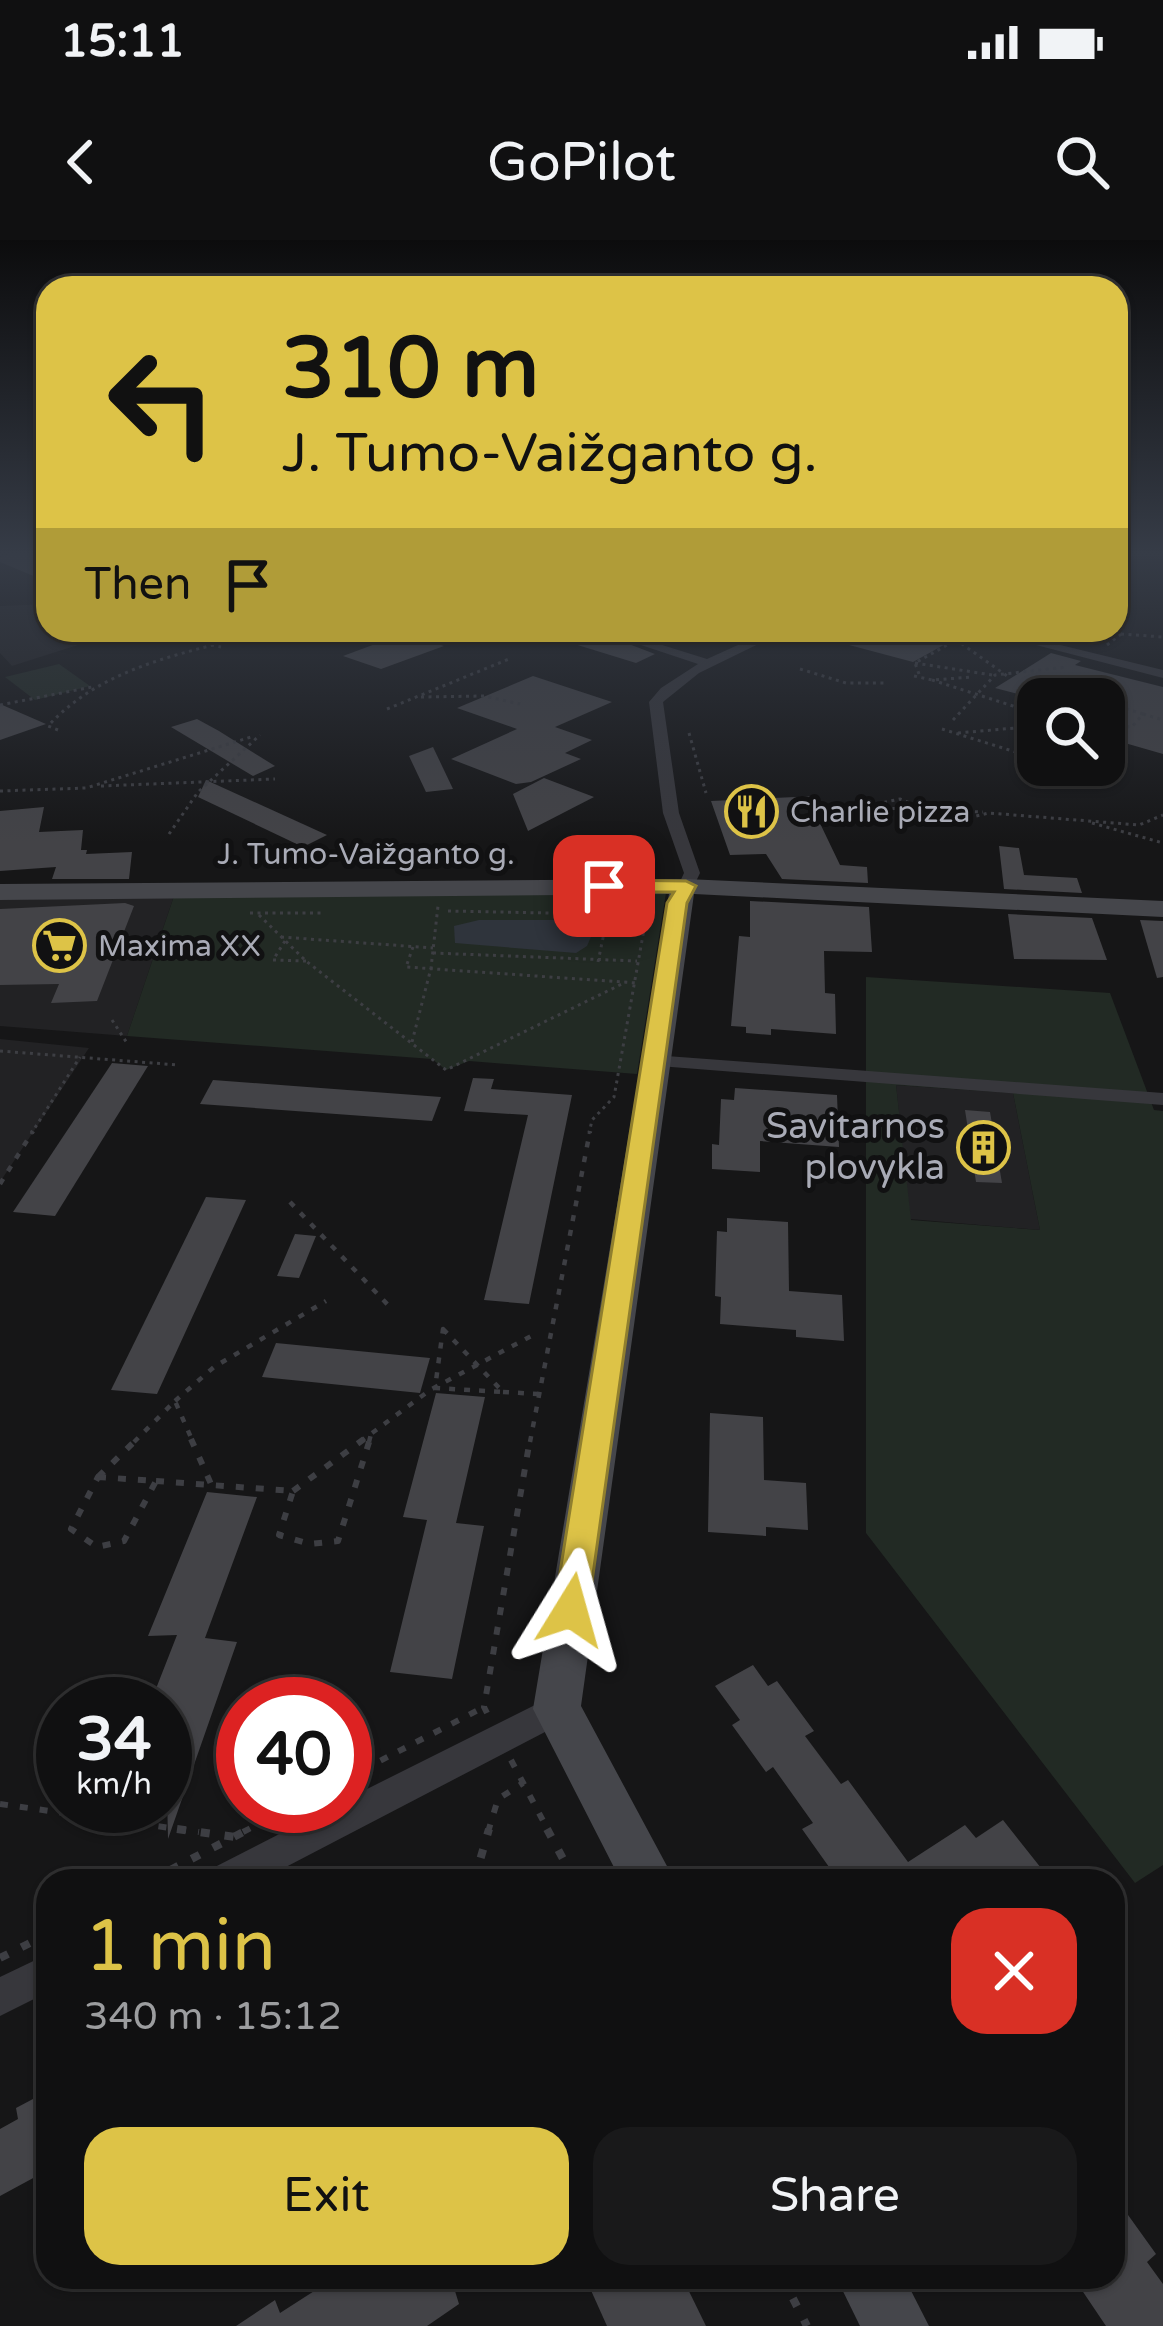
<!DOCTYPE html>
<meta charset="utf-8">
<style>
body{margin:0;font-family:"Varela Round",sans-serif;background:#19191a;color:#f1f3f6;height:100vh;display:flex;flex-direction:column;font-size:45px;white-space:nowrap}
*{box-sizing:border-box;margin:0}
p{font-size:39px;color:#9c9d9f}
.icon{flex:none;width:66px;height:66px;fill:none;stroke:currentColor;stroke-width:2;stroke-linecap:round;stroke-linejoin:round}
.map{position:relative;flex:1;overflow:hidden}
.panel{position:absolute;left:36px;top:1629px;width:1089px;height:420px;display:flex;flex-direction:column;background:#101011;border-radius:36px;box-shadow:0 3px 9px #0004,0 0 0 3px #303031}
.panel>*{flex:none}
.banner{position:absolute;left:36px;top:36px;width:1092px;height:366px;border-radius:36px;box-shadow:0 3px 9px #0004,0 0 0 3px #303031;background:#ddc347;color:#111;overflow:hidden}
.buttons{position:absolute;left:1017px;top:438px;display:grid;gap:24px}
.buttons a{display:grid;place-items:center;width:108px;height:108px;border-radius:24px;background:#101011;box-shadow:0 3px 9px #0004,0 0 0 3px #303031;font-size:60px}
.speed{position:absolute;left:36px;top:1437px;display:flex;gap:24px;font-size:60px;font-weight:700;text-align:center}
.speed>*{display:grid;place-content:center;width:156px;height:156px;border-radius:50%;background:#101011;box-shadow:0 3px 9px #0004,0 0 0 3px #303031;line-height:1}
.speed small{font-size:30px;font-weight:400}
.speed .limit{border:18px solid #d22;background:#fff;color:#111}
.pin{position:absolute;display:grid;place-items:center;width:102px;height:102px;color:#fff;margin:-51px;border-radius:24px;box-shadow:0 6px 18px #0006}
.me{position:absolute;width:132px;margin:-66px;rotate:8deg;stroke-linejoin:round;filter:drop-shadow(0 0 9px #0008)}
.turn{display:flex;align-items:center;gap:42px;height:252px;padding:0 48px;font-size:54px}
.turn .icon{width:156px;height:156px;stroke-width:2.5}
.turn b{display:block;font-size:84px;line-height:102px}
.then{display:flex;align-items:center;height:114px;padding:0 48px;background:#0003;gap:24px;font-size:45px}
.round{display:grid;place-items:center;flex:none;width:126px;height:126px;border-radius:36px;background:#19191a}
.headline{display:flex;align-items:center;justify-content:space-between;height:204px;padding:0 48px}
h1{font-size:72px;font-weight:600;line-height:90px;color:#ddc347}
.action{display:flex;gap:24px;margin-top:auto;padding:24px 48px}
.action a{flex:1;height:138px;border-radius:36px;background:#ddc347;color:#111;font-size:48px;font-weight:600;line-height:138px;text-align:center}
.action a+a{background:#19191a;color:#f1f3f6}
.status{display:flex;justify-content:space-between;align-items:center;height:84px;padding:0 60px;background:#101011;direction:ltr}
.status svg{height:33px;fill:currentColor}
header{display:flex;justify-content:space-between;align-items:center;height:156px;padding:0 48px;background:#101011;font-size:54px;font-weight:600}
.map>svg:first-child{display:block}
.built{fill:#222224}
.green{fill:#222a24;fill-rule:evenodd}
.water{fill:#2f343c}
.building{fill:#434347}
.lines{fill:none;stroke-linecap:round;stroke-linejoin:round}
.path-far3{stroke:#3d3e43;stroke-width:3;stroke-dasharray:3 4.5;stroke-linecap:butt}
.path-far2{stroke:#3d3e43;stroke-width:4.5;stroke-dasharray:6 9;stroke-linecap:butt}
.path-far1{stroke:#3d3e43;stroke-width:6;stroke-dasharray:8 12;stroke-linecap:butt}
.path{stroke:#3d3e43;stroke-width:8;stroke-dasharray:9 15;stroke-linecap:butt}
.street{fill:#37373c;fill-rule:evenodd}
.secondary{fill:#45464b;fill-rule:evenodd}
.route{fill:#ddc347;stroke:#907f2e;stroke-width:3}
.labels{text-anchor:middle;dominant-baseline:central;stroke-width:10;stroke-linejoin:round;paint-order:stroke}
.far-poi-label{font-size:30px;fill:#a9abb6;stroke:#111112;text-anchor:start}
.far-street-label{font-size:30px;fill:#a9abb6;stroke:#111112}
.poi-label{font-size:36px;fill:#a9abb6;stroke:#111112;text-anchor:end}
</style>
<div class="status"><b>15:11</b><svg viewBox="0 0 49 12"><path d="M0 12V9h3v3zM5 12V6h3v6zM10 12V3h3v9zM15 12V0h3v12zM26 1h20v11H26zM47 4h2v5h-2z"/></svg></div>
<header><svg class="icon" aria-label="back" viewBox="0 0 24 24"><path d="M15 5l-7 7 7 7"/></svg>GoPilot<svg class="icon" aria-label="search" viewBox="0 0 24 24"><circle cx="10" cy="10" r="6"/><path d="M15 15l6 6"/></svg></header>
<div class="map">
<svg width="1163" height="2086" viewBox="0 0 1163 2086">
<rect width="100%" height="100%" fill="#161617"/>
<g class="built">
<polygon points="48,364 48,390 261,390 234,399 125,390 12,426 0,413 0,366"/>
<polygon points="174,656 127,796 0,786 0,660"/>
<polygon points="0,799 89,808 0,942"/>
<polygon points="896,845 1013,853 1040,990 910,979"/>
</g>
<g class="green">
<polygon points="59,424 90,446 35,460 5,437"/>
<polygon points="666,653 637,834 469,821 446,830 432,819 127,796 174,656"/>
<path d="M866 737 1110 753 1154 870 1163 871V1625L1135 1643 866 1293ZM896 845 1013 853 1040 990 911 980Z"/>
</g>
<polygon class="water" points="479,680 579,680 593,692 587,706 576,713 455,703 454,686"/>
<g class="building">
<polygon points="25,311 48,311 48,342 0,322 0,317"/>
<polygon points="546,390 592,390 655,414 636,423 545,395"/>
<polygon points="820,390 907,390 951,401 913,422 819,397"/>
<polygon points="405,393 444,406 381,429 343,416"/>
<polygon points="1051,413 1081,421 1075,425 1163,447 1163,514 1104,497 1104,459 1038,459 995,448"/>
<polygon points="533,436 612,462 555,487 592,500 565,513 581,519 531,542 516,544 451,519 517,489 457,468"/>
<polygon points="0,464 46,484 0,500"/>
<polygon points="197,479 219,491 275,526 253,536 171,487"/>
<polygon points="433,507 453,549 426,552 409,516"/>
<polygon points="544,538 594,557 528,591 513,554"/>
<polygon points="206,540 327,595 303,607 198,557"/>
<polygon points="818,556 788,575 816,575 840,625 867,627 868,643 782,639 766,614 730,615 711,561"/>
<polygon points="44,567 39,592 83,590 81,610 87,610 86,614 132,612 129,639 52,639 56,627 0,631 0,571"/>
<polygon points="999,606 1019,608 1024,635 1077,638 1082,653 1004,649"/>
<polygon points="750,661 869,667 872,712 824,711 825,753 835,754 836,794 771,789 771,795 746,793 746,787 731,786 739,696 750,697"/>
<polygon points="125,663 134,666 97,761 51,763 59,744 0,745 0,669"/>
<polygon points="1008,674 1092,678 1107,720 1014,719"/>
<polygon points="1140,680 1163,681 1163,737 1157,738"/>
<polygon points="112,823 148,826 55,976 13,972"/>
<polygon points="473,838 494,839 491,849 572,855 529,1064 484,1060 528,875 464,871"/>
<polygon points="213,840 441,857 432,881 200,864"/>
<polygon points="735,848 837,855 839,907 760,901 760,932 712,929 712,904 719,905 721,859 734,860"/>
<polygon points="965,870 990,872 1002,943 976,942"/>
<polygon points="206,957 246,960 157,1154 111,1150"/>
<polygon points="727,978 788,982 789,1051 842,1055 844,1101 796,1097 796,1090 720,1084 721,1057 715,1056 717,991 727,992"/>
<polygon points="295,994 316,996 299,1038 277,1036"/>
<polygon points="276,1103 430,1118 420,1153 262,1137"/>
<polygon points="436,1153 485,1157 456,1283 484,1286 452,1439 390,1432 427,1280 403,1277"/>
<polygon points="710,1173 763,1177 764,1240 806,1243 808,1290 766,1287 766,1296 708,1292"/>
<polygon points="207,1252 257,1257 205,1398 237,1402 168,1599 165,1464 150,1464 177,1395 148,1396"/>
<polygon points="753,1425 768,1446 777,1441 814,1491 805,1496 841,1544 848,1540 908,1622 965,1585 976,1598 1003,1580 1041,1628 1022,1641 839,1641 802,1589 813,1583 773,1527 766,1532 732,1485 740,1480 715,1446"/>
<polygon points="48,1851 48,1930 0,1956 0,1889 18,1879 16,1868"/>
<polygon points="1113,1954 1156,2014 1147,2022 1163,2044 1163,2086 1106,2086 1073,2037 1113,2037"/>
<polygon points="336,2037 476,2037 455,2051 459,2064 427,2086 236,2086 275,2060 280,2073"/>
<polygon points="585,2037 682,2037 706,2086 607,2086"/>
</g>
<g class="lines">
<g class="path-far3">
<polyline points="153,390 221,407"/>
<polyline points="1121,394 1163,397"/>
<polyline points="941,395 955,399 1010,438"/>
<polyline points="1107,405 1121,394 1109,390"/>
<polyline points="915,423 992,435"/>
<polyline points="800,429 846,443 886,443"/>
<polyline points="919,434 915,423 956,400"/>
<polyline points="914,436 932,440 973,437"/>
<polyline points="932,440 1038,474"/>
<polyline points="421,457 484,456 520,464"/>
<polyline points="0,465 92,447"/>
<polyline points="387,469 509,419"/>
<polyline points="1143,474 1163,480"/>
<polyline points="953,480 995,435 1067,427"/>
<polyline points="1104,485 1132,487 1143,474 1118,466"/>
<polyline points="942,489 1038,519"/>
<path d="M58 490 48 486C106 423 191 413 269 390"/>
<polyline points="689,493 706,553"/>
<polyline points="958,493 1038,486"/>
<polyline points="101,546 275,539"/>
<polyline points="0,551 86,548 251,497"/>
<polyline points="855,567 983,572"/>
<polyline points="862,567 900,559 955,581 989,573 1139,585 1163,575"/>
<polyline points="1092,583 1163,603"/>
<polyline points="169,594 198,552 260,495"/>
<polyline points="448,671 647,675"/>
<polyline points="250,673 323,673"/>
<polyline points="259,675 306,721 446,830 626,742"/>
<polyline points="281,697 433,708"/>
<polyline points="285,701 273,720 306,721"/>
<polyline points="413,707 406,727 637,743"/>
<polyline points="433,713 637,721"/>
<polyline points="598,722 608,674"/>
<polyline points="112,780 127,803"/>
<polyline points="412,802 431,728 438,666"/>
<polyline points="0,811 178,825"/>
<polyline points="31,894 80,817"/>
<polyline points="589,894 592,880 614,857 648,667"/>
</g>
<g class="path-far2">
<polyline points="0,944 33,891"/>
<polyline points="290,962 388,1065"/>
<polygon points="443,1089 503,1152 435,1148"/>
<polyline points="503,1152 538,1154"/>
<polyline points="175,1161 214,1127 326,1061"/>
<polyline points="134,1202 175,1161 193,1202"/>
<polyline points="360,1202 430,1150 533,1095"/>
<polyline points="369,1202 371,1194"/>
<polyline points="530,1202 590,891"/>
</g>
<g class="path-far1">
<polyline points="191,1199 211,1244"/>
<polyline points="98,1237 137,1199"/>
<polygon points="98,1237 156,1241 124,1301 97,1307 71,1289"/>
<polyline points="156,1241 293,1251 279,1295 310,1304 338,1301 370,1199"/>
<polyline points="293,1251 364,1199"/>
<polyline points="487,1473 484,1467 530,1199"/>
<polyline points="511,1520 549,1592"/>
<polyline points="345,1539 484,1467"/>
<polyline points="0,1564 199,1592"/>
<polyline points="243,1592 293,1566"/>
<polyline points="488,1592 498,1559 523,1543"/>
</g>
<g class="path">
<polyline points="177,1589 235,1597"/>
<polyline points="547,1589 575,1641"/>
<polyline points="149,1641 249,1589"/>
<polyline points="474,1641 489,1589"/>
<polyline points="0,1718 48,1694"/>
<polyline points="782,2037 807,2086"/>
</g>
<g class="street">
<polygon points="596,390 614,390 707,419 771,390 787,390 699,433 663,462 679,573 700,633 692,650 678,646 684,633 663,573 649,462 661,448 698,424"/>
<polygon points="979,390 999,390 1163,430 1163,438"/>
<polygon points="653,815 1163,853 1163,865 646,825 643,821"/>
<polygon points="557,1454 568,1458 573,1469 568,1480 259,1641 205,1641 211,1629 334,1566 345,1566 345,1560"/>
<polygon points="48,1714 48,1752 0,1776 0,1737"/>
</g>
<g class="secondary">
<polygon points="686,639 1163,661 1163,677 694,654 581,1466 675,1641 621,1641 533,1469 669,654 0,660 0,644"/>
<polygon points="836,2037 904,2037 929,2086 860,2086"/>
</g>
</g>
<linearGradient id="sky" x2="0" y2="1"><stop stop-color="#0c0c0d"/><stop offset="0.52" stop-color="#363c47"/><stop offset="1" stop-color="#363c47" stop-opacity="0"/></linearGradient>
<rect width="1163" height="603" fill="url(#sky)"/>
<polygon class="route" points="686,641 696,646 687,663 588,1370 583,1381 571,1385 559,1381 554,1370 667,663 674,652 604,652 594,646 604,640"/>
<defs>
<symbol id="restaurant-ring" viewBox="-11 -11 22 22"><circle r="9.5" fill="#111112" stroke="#ddc347" stroke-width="1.5"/><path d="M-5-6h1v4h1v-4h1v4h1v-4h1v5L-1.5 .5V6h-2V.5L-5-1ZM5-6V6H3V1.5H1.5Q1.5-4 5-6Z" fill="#ddc347"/></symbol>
<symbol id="supermarket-ring" viewBox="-11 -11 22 22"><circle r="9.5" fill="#111112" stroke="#ddc347" stroke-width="1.5"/><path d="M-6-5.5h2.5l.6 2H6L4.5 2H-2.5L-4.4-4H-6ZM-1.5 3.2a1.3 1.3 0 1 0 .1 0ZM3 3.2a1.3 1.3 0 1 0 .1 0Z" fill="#ddc347"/></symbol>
<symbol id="building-ring" viewBox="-11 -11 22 22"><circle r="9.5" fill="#111112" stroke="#ddc347" stroke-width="1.5"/><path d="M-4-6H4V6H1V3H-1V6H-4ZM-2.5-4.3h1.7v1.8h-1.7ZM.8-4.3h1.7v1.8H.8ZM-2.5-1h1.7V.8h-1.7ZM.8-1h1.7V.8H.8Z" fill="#ddc347"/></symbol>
</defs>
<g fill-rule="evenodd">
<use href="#restaurant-ring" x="722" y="542" width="59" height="59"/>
<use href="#supermarket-ring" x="30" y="676" width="59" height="59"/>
<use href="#building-ring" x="954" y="878" width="59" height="59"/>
</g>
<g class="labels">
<g class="far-poi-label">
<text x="790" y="572">Charlie pizza</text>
<text x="98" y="706">Maxima XX</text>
</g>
<g class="far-street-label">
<text x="366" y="614">J. Tumo-Vaižganto g.</text>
</g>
<g class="poi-label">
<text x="945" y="886">Savitarnos<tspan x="945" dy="41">plovykla</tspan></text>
</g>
</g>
</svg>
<div class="buttons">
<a><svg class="icon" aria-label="search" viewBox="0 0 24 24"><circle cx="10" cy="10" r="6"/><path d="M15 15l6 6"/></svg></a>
</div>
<div class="speed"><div>34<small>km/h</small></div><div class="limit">40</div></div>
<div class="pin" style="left:604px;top:646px;background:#d93025"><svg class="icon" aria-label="arrive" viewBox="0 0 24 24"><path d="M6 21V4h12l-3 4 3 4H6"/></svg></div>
<svg class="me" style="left:571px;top:1370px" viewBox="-20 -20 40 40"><path d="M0-17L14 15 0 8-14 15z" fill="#ddc347" stroke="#fff" stroke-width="4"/></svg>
<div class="banner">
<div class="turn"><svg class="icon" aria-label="left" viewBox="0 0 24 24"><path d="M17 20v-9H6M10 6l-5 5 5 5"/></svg><div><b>310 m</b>J. Tumo-Vaižganto g.</div></div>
<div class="then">Then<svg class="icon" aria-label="arrive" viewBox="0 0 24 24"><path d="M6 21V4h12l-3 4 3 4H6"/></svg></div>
</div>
<section class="panel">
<div class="headline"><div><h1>1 min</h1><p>340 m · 15:12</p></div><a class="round" style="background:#d93025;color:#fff"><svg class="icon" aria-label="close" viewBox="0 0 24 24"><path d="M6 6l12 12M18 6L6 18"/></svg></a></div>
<div class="action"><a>Exit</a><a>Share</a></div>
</section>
</div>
